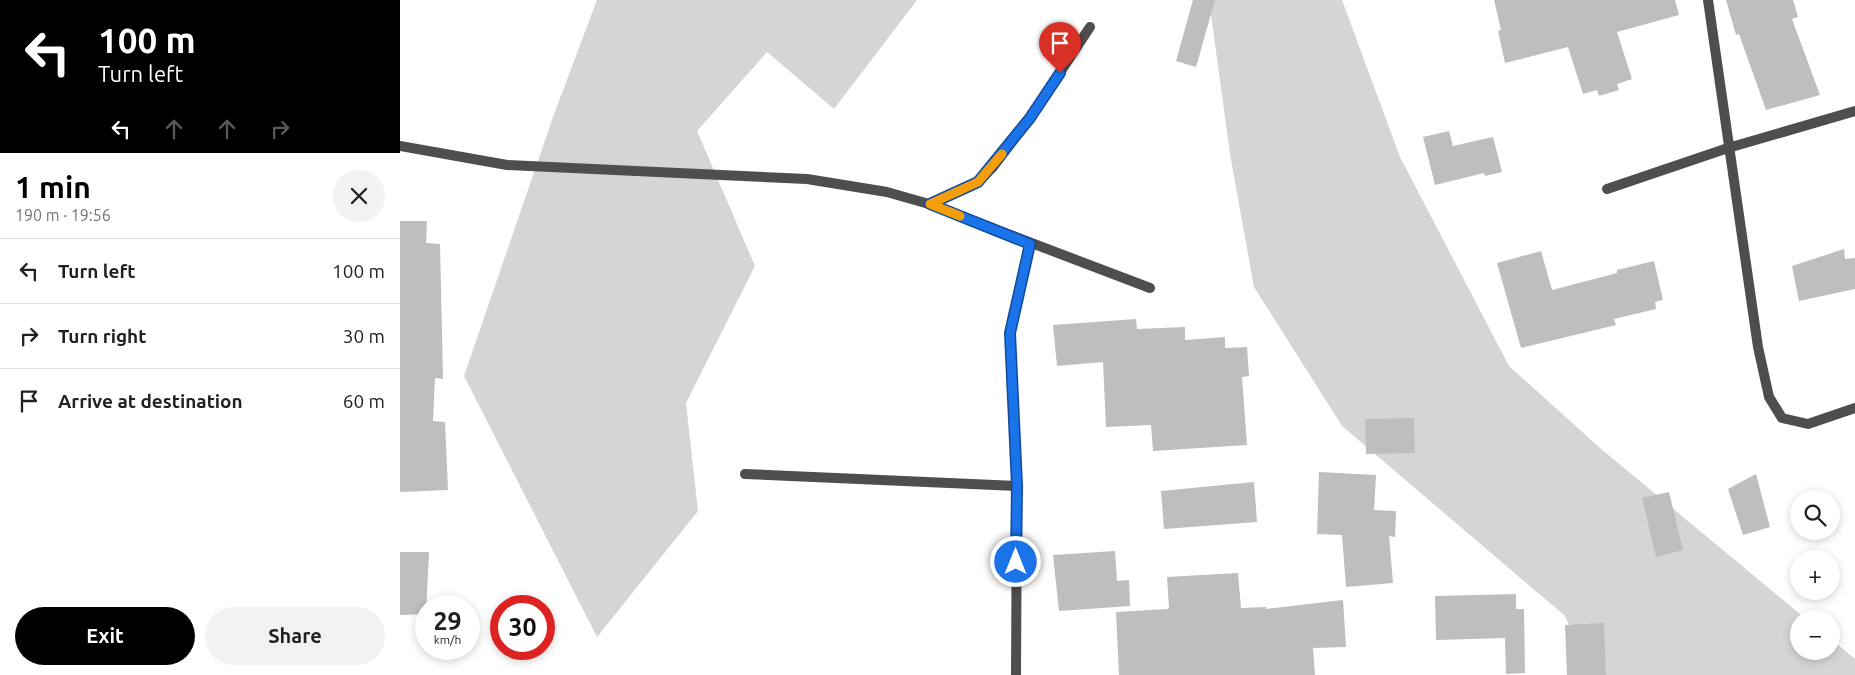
<!DOCTYPE html>
<meta charset="utf-8">
<style>
body{margin:0;font-family:Ubuntu,sans-serif;background:#f2f2f2;color:#202124;height:100vh;display:flex;flex-direction:column;font-size:19px;white-space:nowrap}
*{box-sizing:border-box;margin:0}
p{font-size:16px;color:#757577}
.icon{flex:none;width:28px;height:28px;fill:none;stroke:currentColor;stroke-width:2;stroke-linecap:round;stroke-linejoin:round}
.map{position:relative;flex:1;overflow:hidden}
.side{display:flex;flex-direction:column;background:#fff;width:400px}
.side>*{flex:none}
.guide{background:#000;color:#fff;overflow:hidden}
.fabs{position:absolute;left:1390px;top:490px;display:grid;gap:10px}
.fabs a{display:grid;place-items:center;width:50px;height:50px;border-radius:50%;background:#fff;box-shadow:0 2px 8px #0003;font-size:25px}
.speed{position:absolute;left:15px;top:595px;display:flex;gap:10px;font-size:25px;font-weight:700;text-align:center}
.speed>*{display:grid;place-content:center;width:65px;height:65px;border-radius:50%;background:#fff;box-shadow:0 2px 8px #0003;line-height:1}
.speed small{font-size:12px;font-weight:400}
.speed .limit{border:8px solid #d22;background:#fff;color:#111}
.pin{position:absolute;display:grid;place-items:center;width:42px;height:42px;color:#fff;margin:-51px -21px;border-radius:50% 50% 50% 0;rotate:-45deg;box-shadow:0 0 5px #0007}
.pin .icon{rotate:45deg}
.me{position:absolute;width:55px;margin:-28px;rotate:0deg;stroke-linejoin:round;filter:drop-shadow(0 0 4px #0008)}
.turn{display:flex;align-items:center;gap:18px;height:105px;padding:0 15px;font-size:22px}
.turn .icon{width:65px;height:65px;stroke-width:2.5}
.turn b{display:block;font-size:35px;line-height:42px}
.lanes{display:flex;align-items:center;height:48px;padding:0 15px;background:#0003;justify-content:center;gap:25px;direction:ltr}
.lanes .off{opacity:.35}
.round{display:grid;place-items:center;flex:none;width:52px;height:52px;border-radius:26px;background:#f2f2f2}
.summary{display:flex;align-items:center;justify-content:space-between;height:85px;padding:0 15px}
h1{font-size:30px;font-weight:700;line-height:38px;color:#000}
.primary-button{display:flex;gap:10px;margin-top:auto;padding:10px 15px}
.primary-button a{flex:1;height:58px;border-radius:30px;background:#000;color:#fff;font-size:20px;font-weight:700;line-height:58px;text-align:center}
.primary-button a+a{background:#f2f2f2;color:#202124}
ul{padding:0;list-style:none}
li{display:flex;align-items:center;gap:15px;height:65px;padding:0 15px;border-top:1px solid #e0e0e0}
li div{flex:1}
li b{display:block;font-size:19px}
li em{font-style:normal}
main{display:flex;flex:1;min-height:0}
.map>svg:first-child{display:block}
.green{fill:#d5d5d5}
.building{fill:#bebebe}
.lines{fill:none;stroke-linecap:round;stroke-linejoin:round}
.street{stroke:#4e4e4e;stroke-width:10}
.route-casing{stroke:#114b97;stroke-width:12}
.route{stroke:#1a73e8;stroke-width:9}
.slow{stroke:#f59e0b;stroke-width:9}
</style>
<main>
<section class="side">
<div class="guide">
<div class="turn"><svg class="icon" aria-label="left" viewBox="0 0 24 24"><path d="M17 20v-9H6M10 6l-5 5 5 5"/></svg><div><b>100 m</b>Turn left</div></div>
<div class="lanes"><svg class="icon" aria-label="left" viewBox="0 0 24 24"><path d="M17 20v-9H6M10 6l-5 5 5 5"/></svg><svg class="icon off" aria-label="ahead" viewBox="0 0 24 24"><path d="M12 20V5M6 11l6-6 6 6"/></svg><svg class="icon off" aria-label="ahead" viewBox="0 0 24 24"><path d="M12 20V5M6 11l6-6 6 6"/></svg><svg class="icon off" aria-label="right" viewBox="0 0 24 24"><path d="M7 20v-9h11M14 6l5 5-5 5"/></svg></div>
</div>
<div class="summary"><div><h1>1 min</h1><p>190 m · 19:56</p></div><a class="round"><svg class="icon" aria-label="close" viewBox="0 0 24 24"><path d="M6 6l12 12M18 6L6 18"/></svg></a></div>
<ul>
<li><svg class="icon" aria-label="left" viewBox="0 0 24 24"><path d="M17 20v-9H6M10 6l-5 5 5 5"/></svg><div><b>Turn left</b></div><em>100 m</em></li>
<li><svg class="icon" aria-label="right" viewBox="0 0 24 24"><path d="M7 20v-9h11M14 6l5 5-5 5"/></svg><div><b>Turn right</b></div><em>30 m</em></li>
<li><svg class="icon" aria-label="arrive" viewBox="0 0 24 24"><path d="M6 21V4h12l-3 4 3 4H6"/></svg><div><b>Arrive at destination</b></div><em>60 m</em></li>
</ul>
<div class="primary-button"><a>Exit</a><a>Share</a></div>
</section>
<div class="map">
<svg width="1455" height="675" viewBox="0 0 1455 675">
<rect width="100%" height="100%" fill="#fff"/>
<g class="green">
<polygon points="197,0 517,0 434,109 367,52 297,131 355,266 286,403 298,511 197,637 64,376 153,117"/>
<polygon points="797,0 942,0 1000,157 1109,366 1200,448 1406,619 1399,619 1399,651 1431,651 1431,639 1455,659 1455,675 1197,675 1164,615 942,426 854,287 830,154 810,7"/>
</g>
<g class="building">
<polygon points="793,0 815,0 796,67 776,61"/>
<polygon points="1094,0 1275,0 1279,15 1217,32 1232,79 1217,84 1219,90 1199,96 1197,90 1183,94 1168,47 1105,63 1098,31 1101,30"/>
<polygon points="1326,0 1393,0 1398,17 1392,19 1420,95 1366,110 1339,34 1336,35"/>
<polygon points="1049,131 1053,146 1093,137 1102,172 1085,176 1084,173 1035,185 1023,137"/>
<polygon points="0,221 27,221 26,243 40,244 43,379 35,378 33,421 45,422 48,490 0,492"/>
<polygon points="1444,249 1445,259 1455,258 1455,289 1399,301 1392,266"/>
<polygon points="1141,251 1152,290 1217,273 1217,270 1254,261 1263,300 1255,302 1256,309 1214,319 1216,325 1121,348 1097,263"/>
<polygon points="736,319 737,329 785,327 785,340 825,337 825,348 847,347 849,376 842,377 847,445 753,451 751,425 706,427 703,362 657,366 653,325"/>
<polygon points="1014,418 1015,453 966,454 965,419"/>
<polygon points="919,472 976,475 974,510 996,511 995,537 989,536 993,583 946,587 942,535 917,534"/>
<polygon points="1356,474 1370,527 1343,535 1328,489"/>
<polygon points="854,482 857,522 764,529 761,491"/>
<polygon points="1269,492 1283,550 1256,557 1242,498"/>
<polygon points="715,551 717,581 729,580 730,606 659,611 653,555"/>
<polygon points="0,552 29,552 26,614 0,615"/>
<polygon points="838,573 841,608 866,607 866,609 943,600 946,647 913,648 915,675 719,675 716,612 768,609 769,608 767,577"/>
<polygon points="1116,594 1116,609 1124,609 1125,673 1106,674 1105,638 1036,640 1035,596"/>
<polygon points="1204,623 1206,675 1167,675 1165,625"/>
</g>
<g class="lines">
<g class="street">
<polyline points="1308,0 1358,347 1369,397 1382,418 1408,424 1455,408"/>
<polyline points="0,146 107,165 407,179 487,192 529,204 750,288"/>
<polyline points="1207,189 1328,148 1455,111"/>
<polyline points="529,204 578,182 593,167 630,118 690,27"/>
<polyline points="345,474 617,486"/>
<polyline points="616,675 617,486 610,333 630,244"/>
</g>
</g>
<g class="lines">
<defs>
<polyline id="route" points="616,562 617,486 610,333 630,244 530,204 578,182 630,118 660,73"/>
</defs>
<use href="#route" class="route-casing"/>
<use href="#route" class="route"/>
<polyline class="slow" points="560,216 530,204 578,182 602,154"/>
</g>
</svg>
<div class="fabs">
<a><svg class="icon" aria-label="search" viewBox="0 0 24 24"><circle cx="10" cy="10" r="6"/><path d="M15 15l6 6"/></svg></a>
<a>+</a>
<a>−</a>
</div>
<div class="speed"><div>29<small>km/h</small></div><div class="limit">30</div></div>
<div class="pin" style="left:660px;top:73px;background:#d93025"><svg class="icon" aria-label="arrive" viewBox="0 0 24 24"><path d="M6 21V4h12l-3 4 3 4H6"/></svg></div>
<svg class="me" style="left:616px;top:562px" viewBox="-20 -20 40 40"><circle r="17" fill="#1a73e8" stroke="#fff" stroke-width="3"/><path d="M0-11L8 9 0 5-8 9z" fill="#fff"/></svg>
</div>
</main>
